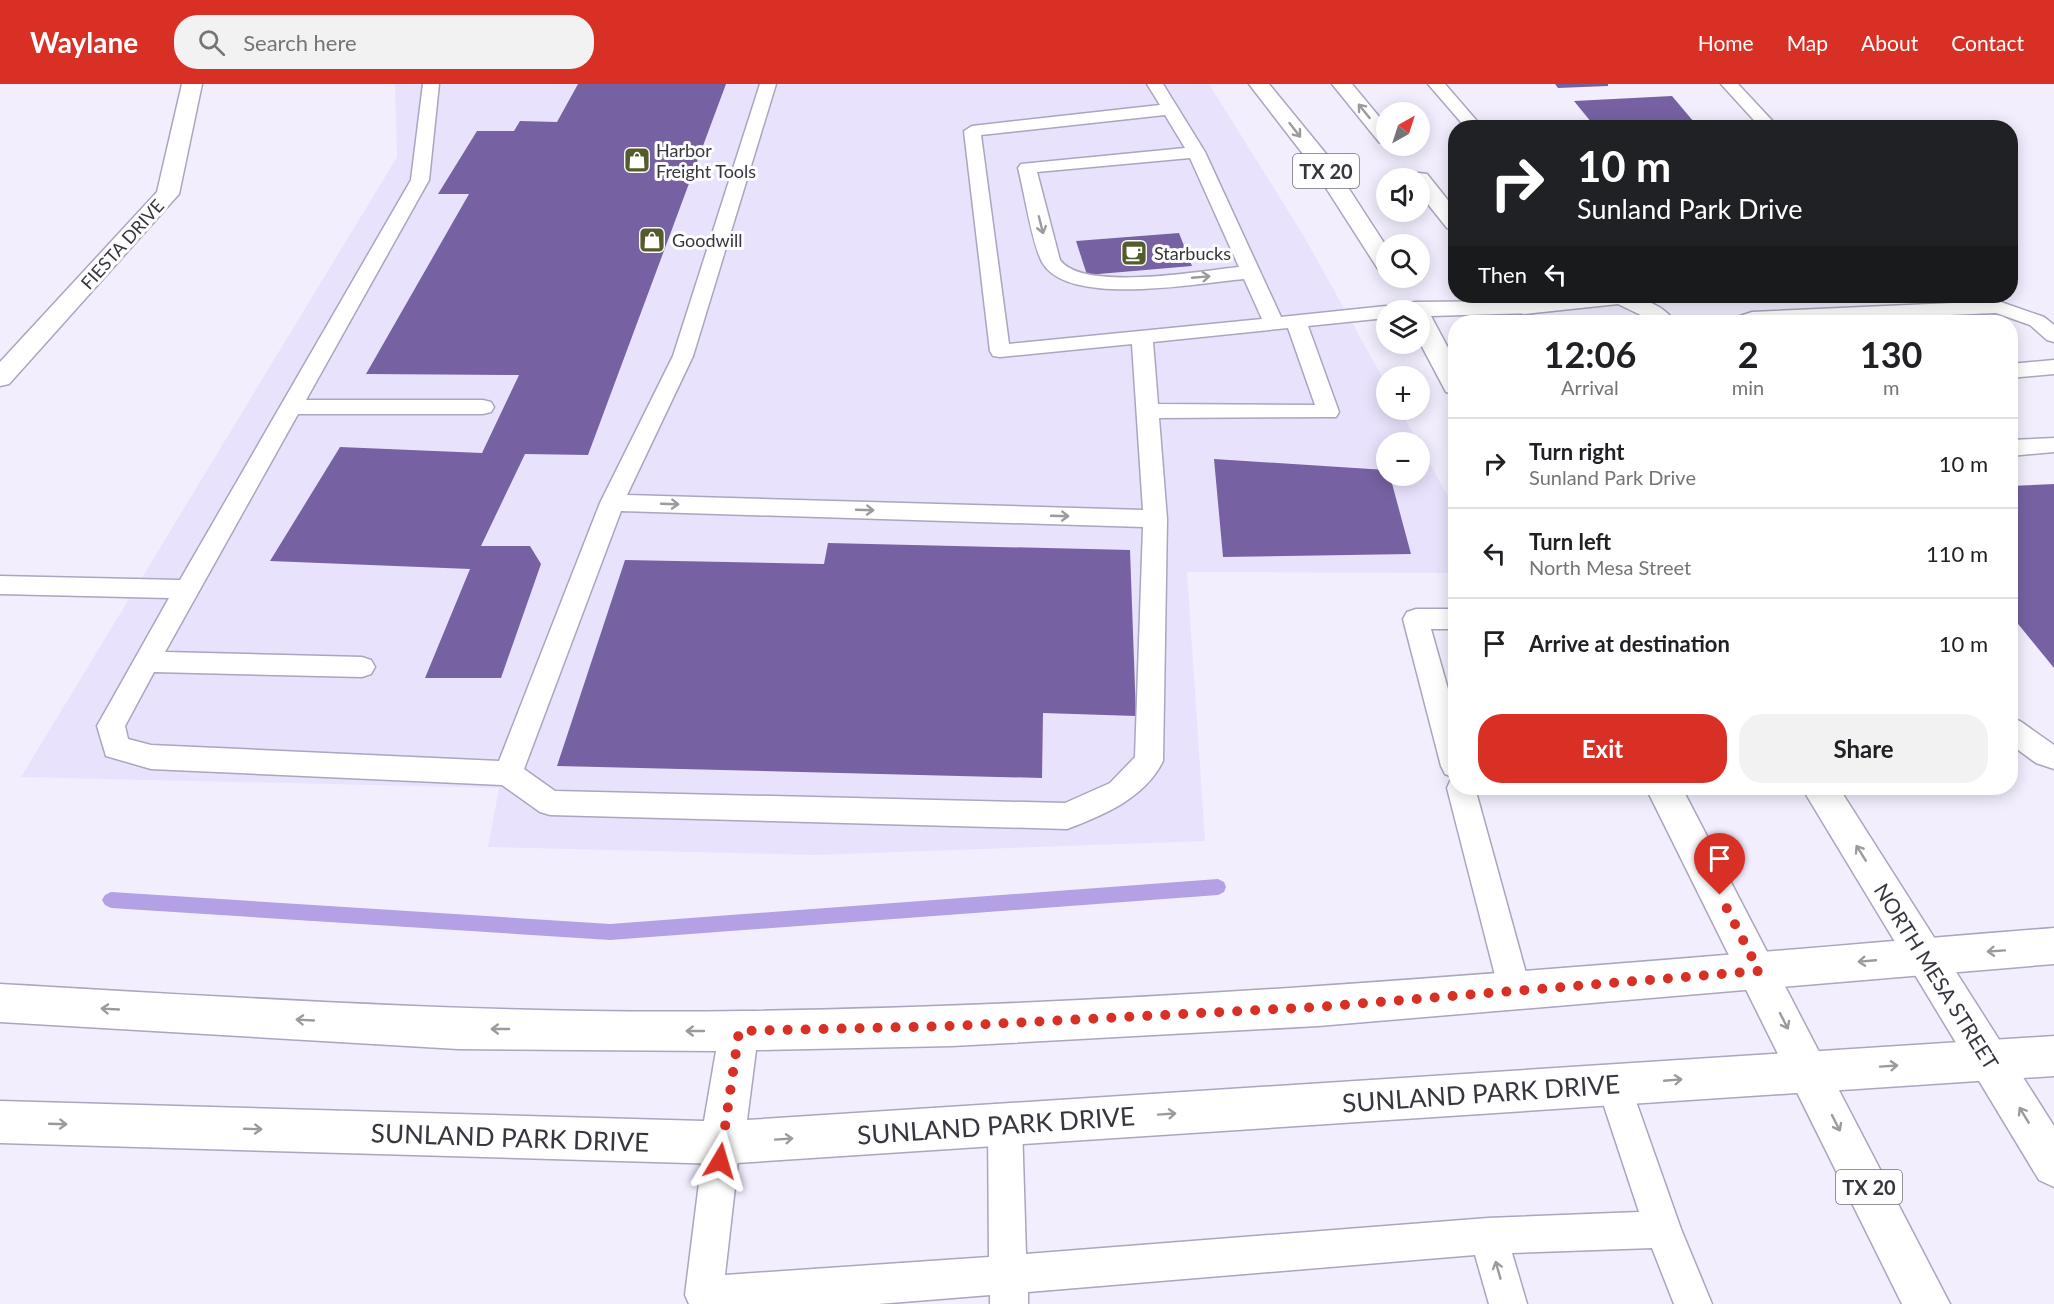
<!DOCTYPE html>
<meta charset="utf-8">
<style>
body{margin:0;font-family:Lato,sans-serif;background:#f2f2f2;color:#202124;height:100vh;display:flex;flex-direction:column;font-size:22px;white-space:nowrap}
*{box-sizing:border-box;margin:0}
p{font-size:20px;color:#757577}
.icon{flex:none;width:33px;height:33px;fill:none;stroke:currentColor;stroke-width:2;stroke-linecap:round;stroke-linejoin:round}
.map{position:relative;flex:1;overflow:hidden}
.drawer{position:absolute;left:1448px;top:231px;width:570px;height:480px;display:flex;flex-direction:column;background:#fff;border-radius:24px;box-shadow:0 3px 15px #0003}
.drawer>*{flex:none}
.guide{position:absolute;left:1448px;top:36px;width:570px;height:183px;border-radius:24px;box-shadow:0 3px 15px #0003;background:#202124;color:#fff;overflow:hidden}
.needle{width:39px;rotate:39deg}
.tools{position:absolute;left:1376px;top:18px;display:grid;gap:12px}
.tools a{display:grid;place-items:center;width:54px;height:54px;border-radius:50%;background:#fff;box-shadow:0 3px 15px #0003;font-size:30px}
.pin{position:absolute;display:grid;place-items:center;width:51px;height:51px;color:#fff;margin:-62px -26px;border-radius:50% 50% 50% 0;rotate:-45deg;box-shadow:0 0 6px #0007}
.pin .icon{rotate:45deg}
.me{position:absolute;width:66px;margin:-33px;rotate:7deg;stroke-linejoin:round;filter:drop-shadow(0 0 4px #0008)}
.turn{display:flex;align-items:center;gap:21px;height:126px;padding:0 30px;font-size:27px}
.turn .icon{width:78px;height:78px;stroke-width:2.5}
.turn b{display:block;font-size:42px;line-height:51px}
.then{display:flex;align-items:center;height:57px;padding:0 30px;background:#0003;gap:12px;font-size:22px}
.eta{display:flex;justify-content:space-evenly;align-items:center;height:102px;text-align:center}
.eta b{font-size:36px;font-weight:700;line-height:42px}
.cta{display:flex;gap:12px;margin-top:auto;padding:12px 30px}
.cta a{flex:1;height:69px;border-radius:24px;background:#d93025;color:#fff;font-size:24px;font-weight:700;line-height:69px;text-align:center}
.cta a+a{background:#f2f2f2;color:#202124}
ul{padding:0;list-style:none}
li{display:flex;align-items:center;gap:18px;height:90px;padding:0 30px;border-top:2px solid #e0e0e0}
li div{flex:1}
li b{display:block;font-size:22px}
li em{font-style:normal}
header{display:flex;align-items:center;gap:36px;box-sizing:border-box;height:84px;padding:0 30px;background:#d93025;color:#fff}
header strong{font-size:28px}
nav{display:flex;gap:33px;margin-inline-start:auto;font-size:21px}
.search{width:420px;height:54px;background:#f2f2f2;display:flex;align-items:center;gap:15px;box-sizing:border-box;padding:0 21px;border-radius:24px;color:#757577;font-size:22px}
.map>svg:first-child{display:block}
.built{fill:#e9e2fc}
.lines{fill:none;stroke-linecap:round;stroke-linejoin:round}
.stream{fill:#b4a0e5;fill-rule:evenodd}
.building{fill:#7662a2}
.lane-casing{stroke:#aba5bd;stroke-width:3}
.secondary-casing{stroke:#aba5bd;stroke-width:3}
.primary-casing{stroke:#aba5bd;stroke-width:3}
.lane{fill:#fff;fill-rule:evenodd}
.secondary{fill:#fff;fill-rule:evenodd}
.primary{fill:#fff;fill-rule:evenodd}
.oneway{stroke:#9b9a9e}
.route{stroke:#d93025;stroke-width:10;stroke-dasharray:0 18}
.labels{text-anchor:middle;dominant-baseline:central;stroke-width:6;stroke-linejoin:round;paint-order:stroke}
.far-poi-label{font-size:18px;fill:#37353e;stroke:#fefefe;text-anchor:start}
.far-street-label{font-size:18px;fill:#37353e;stroke:#fefefe}
.shield{fill:#fefefe;stroke:#737178;stroke-width:1.5}
.shield-label{font-size:20px;font-weight:bold;fill:#37353e}
.street-label{font-size:21px;fill:#37353e;stroke:#fefefe}
.near-street-label{font-size:26px;fill:#37353e;stroke:#fefefe}
</style>
<header>
<strong>Waylane</strong>
<div class="search"><svg class="icon" aria-label="search" viewBox="0 0 24 24"><circle cx="10" cy="10" r="6"/><path d="M15 15l6 6"/></svg>Search here</div>
<nav><a>Home</a><a>Map</a><a>About</a><a>Contact</a></nav>
</header>
<div class="map">
<svg width="2054" height="1220" viewBox="0 0 2054 1220">
<rect width="100%" height="100%" fill="#f2eefe"/>
<polygon class="built" points="395,0 1209,0 1305,154 1386,300 1386,326 1400,326 1418,358 1386,358 1386,392 1419,392 1419,360 1455,425 1455,489 1187,488 1205,757 816,771 488,763 499,704 21,693 397,73"/>
<g class="lines">
<polygon class="stream" points="1218,795 1224,798 1226,803 1224,808 1218,811 610,856 111,824 105,821 102,816 105,811 111,808 610,840"/>
</g>
<g class="building">
<polygon points="578,0 726,0 588,371 525,370 481,462 530,462 541,480 501,594 425,594 470,485 270,477 340,363 482,369 519,291 366,290 469,110 438,110 477,47 514,47 520,37 557,38"/>
<polygon points="1555,0 1608,0 1608,2 1558,4"/>
<polygon points="1672,12 1699,44 1596,44 1574,17"/>
<polygon points="1179,149 1192,182 1087,191 1076,157"/>
<polygon points="1214,375 1386,386 1386,392 1390,392 1411,470 1223,473"/>
<polygon points="2054,400 2054,584 2010,530 2010,402"/>
<polygon points="828,459 1130,466 1136,632 1043,629 1042,694 557,682 625,476 824,480"/>
</g>
<g class="lines">
<defs>
<g id="lane">
<path d="M423 0H439L429 96 306 316H483L491 318 494 323 491 328 483 330H298L165 568 362 573 371 576 375 583 371 590 362 593 154 588 125 642 128 655 151 661 499 677 600 419 673 272 760 0H776L693 272 627 411 1143 426 1132 260 1000 273 993 272 990 267 964 47 972 42 1160 21 1147 0H1163L1205 68 1281 233 1386 222 1395 226H1386V234L1308 242 1339 328 1336 333 1159 334 1167 435 1163 677C1145 714 1104 731 1067 745L550 731 540 728 502 701 151 685 106 672 97 642 169 514 0 510V492L180 496 411 96ZM1165 31 1185 64 1021 80 1018 84C1024 106 1032 160 1042 178 1067 224 1198 199 1244 195L1262 235 1009 260 981 51ZM1190 74 1239 183C1201 187 1083 208 1060 176L1037 88ZM1288 244 1315 321 1158 320 1153 258ZM621 427 1143 443 1135 673 1110 699 1065 719 555 707 524 685Z"/>
<polygon points="1428,0 1445,0 1483,44 1466,44"/>
<polygon points="1721,0 1738,0 1779,44 1761,44"/>
<path d="M1586 212C1617 212 1655 209 1675 238H1655L1618 220 1524 230 1517 228 1514 224 1517 220 1524 218Z"/>
<polygon points="1998,217 2044,233 2054,241 2054,258 2047,256 2030,241 1996,229 1787,238 1731,238 1734,234 1752,228"/>
<polygon points="2054,276 2054,290 2010,294 2010,280"/>
<polygon points="2054,354 2054,368 2010,372 2010,356"/>
<polygon points="1416,525 1455,525 1455,545 1431,545 1455,630 1455,694 1445,690 1441,682 1403,535 1407,528"/>
<polygon points="2010,634 2020,637 2054,661 2054,685 2036,679 2010,660"/>
<polygon points="1455,694 1455,704 1475,704 1531,907 1526,918 1515,922 1504,918 1499,907 1447,704 1451,695"/>
<polygon points="1614,984 1626,989 1681,1145 1712,1220 1674,1220 1652,1164 1512,1169 1527,1220 1489,1220 1475,1171 1028,1208 1028,1220 990,1220 990,1211 878,1220 689,1220 685,1211 704,1059 710,1047 722,1041 734,1047 740,1059 725,1191 989,1173 988,1041 993,1029 1005,1024 1017,1029 1022,1041 1026,1170 1488,1134 1639,1128 1597,1001 1602,989"/>
</g>
<g id="secondary">
<polygon points="182,0 202,0 179,110 9,300 0,302 0,278 157,108"/>
<path d="M2054 844V880L1318 942 952 962 756 966 747 1036 2054 952V992L722 1080 0 1059V1017L704 1037 716 967 458 965 0 938V900C248 914 495 931 744 927 1182 921 1618 879 2054 844Z"/>
</g>
<g id="primary">
<polygon points="1249,0 1269,0 1327,71 1386,162 1386,187 1378,185 1310,79"/>
<polygon points="1332,0 1352,0 1386,41 1386,60 1379,58"/>
<polygon points="1419,89 1427,90 1455,125 1455,146 1447,144 1419,109 1419,94 1409,94 1411,90"/>
<polygon points="1524,217 1533,219 1536,224 1533,229 1431,232 1455,277 1455,310 1446,308 1419,257 1419,226 1403,225 1406,220 1415,218"/>
<polygon points="1646,704 1682,704 1950,1220 1902,1220"/>
<polygon points="1802,704 1839,704 2054,1042 2054,1103 2039,1096"/>
</g>
</defs>
<use href="#lane" class="lane-casing"/>
<use href="#secondary" class="secondary-casing"/>
<use href="#primary" class="primary-casing"/>
<use href="#lane" class="lane"/>
<use href="#secondary" class="secondary"/>
<use href="#primary" class="primary"/>
</g>
<defs><path id="oneway-shaft" d="M-6 0H5M1.5-3L5.5 0L1.5 3" fill="none" stroke-width="1.6" stroke-linecap="round" stroke-linejoin="round" transform="scale(1.5)"/></defs>
<g class="oneway">
<use href="#oneway-shaft" transform="translate(1364 27) rotate(-129)"/>
<use href="#oneway-shaft" transform="translate(1295 46) rotate(52)"/>
<use href="#oneway-shaft" transform="translate(1041 141) rotate(76)"/>
<use href="#oneway-shaft" transform="translate(1201 193) rotate(-5)"/>
<use href="#oneway-shaft" transform="translate(670 420) rotate(2)"/>
<use href="#oneway-shaft" transform="translate(865 426) rotate(2)"/>
<use href="#oneway-shaft" transform="translate(1060 432) rotate(2)"/>
<use href="#oneway-shaft" transform="translate(1861 769) rotate(-122)"/>
<use href="#oneway-shaft" transform="translate(1996 867) rotate(176)"/>
<use href="#oneway-shaft" transform="translate(1867 877) rotate(175)"/>
<use href="#oneway-shaft" transform="translate(110 925) rotate(-177)"/>
<use href="#oneway-shaft" transform="translate(305 936) rotate(-177)"/>
<use href="#oneway-shaft" transform="translate(1784 937) rotate(63)"/>
<use href="#oneway-shaft" transform="translate(500 945) rotate(-180)"/>
<use href="#oneway-shaft" transform="translate(695 947) rotate(-180)"/>
<use href="#oneway-shaft" transform="translate(1889 982) rotate(-4)"/>
<use href="#oneway-shaft" transform="translate(1673 996) rotate(-5)"/>
<use href="#oneway-shaft" transform="translate(1167 1030) rotate(-4)"/>
<use href="#oneway-shaft" transform="translate(2024 1031) rotate(-121)"/>
<use href="#oneway-shaft" transform="translate(1836 1039) rotate(63)"/>
<use href="#oneway-shaft" transform="translate(58 1040) rotate(2)"/>
<use href="#oneway-shaft" transform="translate(253 1045) rotate(2)"/>
<use href="#oneway-shaft" transform="translate(784 1055) rotate(-4)"/>
<use href="#oneway-shaft" transform="translate(1498 1186) rotate(-106)"/>
</g>
<g class="lines">
<polyline class="route" points="720,1077 739,947 952,942 1318,923 1759,887 1720,811"/>
</g>
<defs>
<symbol id="shop-square" viewBox="-11 -11 22 22"><rect x="-9" y="-9" width="18" height="18" rx="4" fill="#545c2b" stroke="#fefefe"/><path d="M-5-2.5h2.3a2.7 3.5 0 0 1 5.4 0H5L5.5 6h-11ZM-1.5-2.5h3a1.5 2.3 0 0 0-3 0Z" fill="#fff"/></symbol>
<symbol id="cafe-square" viewBox="-11 -11 22 22"><rect x="-9" y="-9" width="18" height="18" rx="4" fill="#545c2b" stroke="#fefefe"/><path d="M-5.5-4.5H6V0H3Q3 3.5 0 3.5H-2.5Q-5.5 3.5-5.5 0ZM3-3.2v2h1.7v-2ZM-6 4.5H4V6H-6Z" fill="#fff"/></symbol>
</defs>
<g fill-rule="evenodd">
<use href="#shop-square" x="622" y="61" width="30" height="30"/>
<use href="#shop-square" x="637" y="141" width="30" height="30"/>
<use href="#cafe-square" x="1119" y="154" width="30" height="30"/>
</g>
<g class="labels">
<g class="far-poi-label">
<text x="656" y="66">Harbor<tspan x="656" dy="21">Freight Tools</tspan></text>
<text x="672" y="156">Goodwill</text>
<text x="1154" y="169">Starbucks</text>
</g>
<g class="far-street-label">
<text transform="translate(122 160) rotate(-48)">FIESTA DRIVE</text>
</g>
<g class="shield">
<rect x="1293" y="70" width="66" height="34" rx="4.5"/>
<rect x="1836" y="1086" width="66" height="34" rx="4.5"/>
</g>
<g class="shield-label">
<text x="1326" y="87">TX 20</text>
<text x="1869" y="1103">TX 20</text>
</g>
<g class="street-label">
<text transform="translate(1937 892) rotate(58)">NORTH MESA STREET</text>
</g>
<g class="near-street-label">
<text transform="translate(1481 1009) rotate(-4)">SUNLAND PARK DRIVE</text>
<text transform="translate(996 1041) rotate(-4)">SUNLAND PARK DRIVE</text>
<text transform="translate(510 1053) rotate(2)">SUNLAND PARK DRIVE</text>
</g>
</g>
</svg>
<div class="tools">
<a><svg class="needle" viewBox="-14 -14 28 28"><path d="M0-13l5 13h-10z" fill="#e53935"/><path d="M0 13l5-13h-10z" fill="#757577"/></svg></a>
<a><svg class="icon" aria-label="sound" viewBox="0 0 24 24"><path d="M4 9h4l5-4v14l-5-4H4zM17 9q2 3 0 6"/></svg></a>
<a><svg class="icon" aria-label="search" viewBox="0 0 24 24"><circle cx="10" cy="10" r="6"/><path d="M15 15l6 6"/></svg></a>
<a><svg class="icon" aria-label="layers" viewBox="0 0 24 24"><path d="M12 4l9 5-9 5-9-5zM3 14l9 5 9-5"/></svg></a>
<a>+</a>
<a>−</a>
</div>
<div class="pin" style="left:1720px;top:811px;background:#d93025"><svg class="icon" aria-label="arrive" viewBox="0 0 24 24"><path d="M6 21V4h12l-3 4 3 4H6"/></svg></div>
<svg class="me" style="left:720px;top:1077px" viewBox="-20 -20 40 40"><path d="M0-17L14 15 0 8-14 15z" fill="#d93025" stroke="#fff" stroke-width="4"/></svg>
<div class="guide">
<div class="turn"><svg class="icon" aria-label="right" viewBox="0 0 24 24"><path d="M7 20v-9h11M14 6l5 5-5 5"/></svg><div><b>10 m</b>Sunland Park Drive</div></div>
<div class="then">Then<svg class="icon" aria-label="left" viewBox="0 0 24 24"><path d="M17 20v-9H6M10 6l-5 5 5 5"/></svg></div>
</div>
<section class="drawer">
<div class="eta">
<div><b>12:06</b><p>Arrival</p></div>
<div><b>2</b><p>min</p></div>
<div><b>130</b><p>m</p></div>
</div>
<ul>
<li><svg class="icon" aria-label="right" viewBox="0 0 24 24"><path d="M7 20v-9h11M14 6l5 5-5 5"/></svg><div><b>Turn right</b><p>Sunland Park Drive</p></div><em>10 m</em></li>
<li><svg class="icon" aria-label="left" viewBox="0 0 24 24"><path d="M17 20v-9H6M10 6l-5 5 5 5"/></svg><div><b>Turn left</b><p>North Mesa Street</p></div><em>110 m</em></li>
<li><svg class="icon" aria-label="arrive" viewBox="0 0 24 24"><path d="M6 21V4h12l-3 4 3 4H6"/></svg><div><b>Arrive at destination</b></div><em>10 m</em></li>
</ul>
<div class="cta"><a>Exit</a><a>Share</a></div>
</section>
</div>
